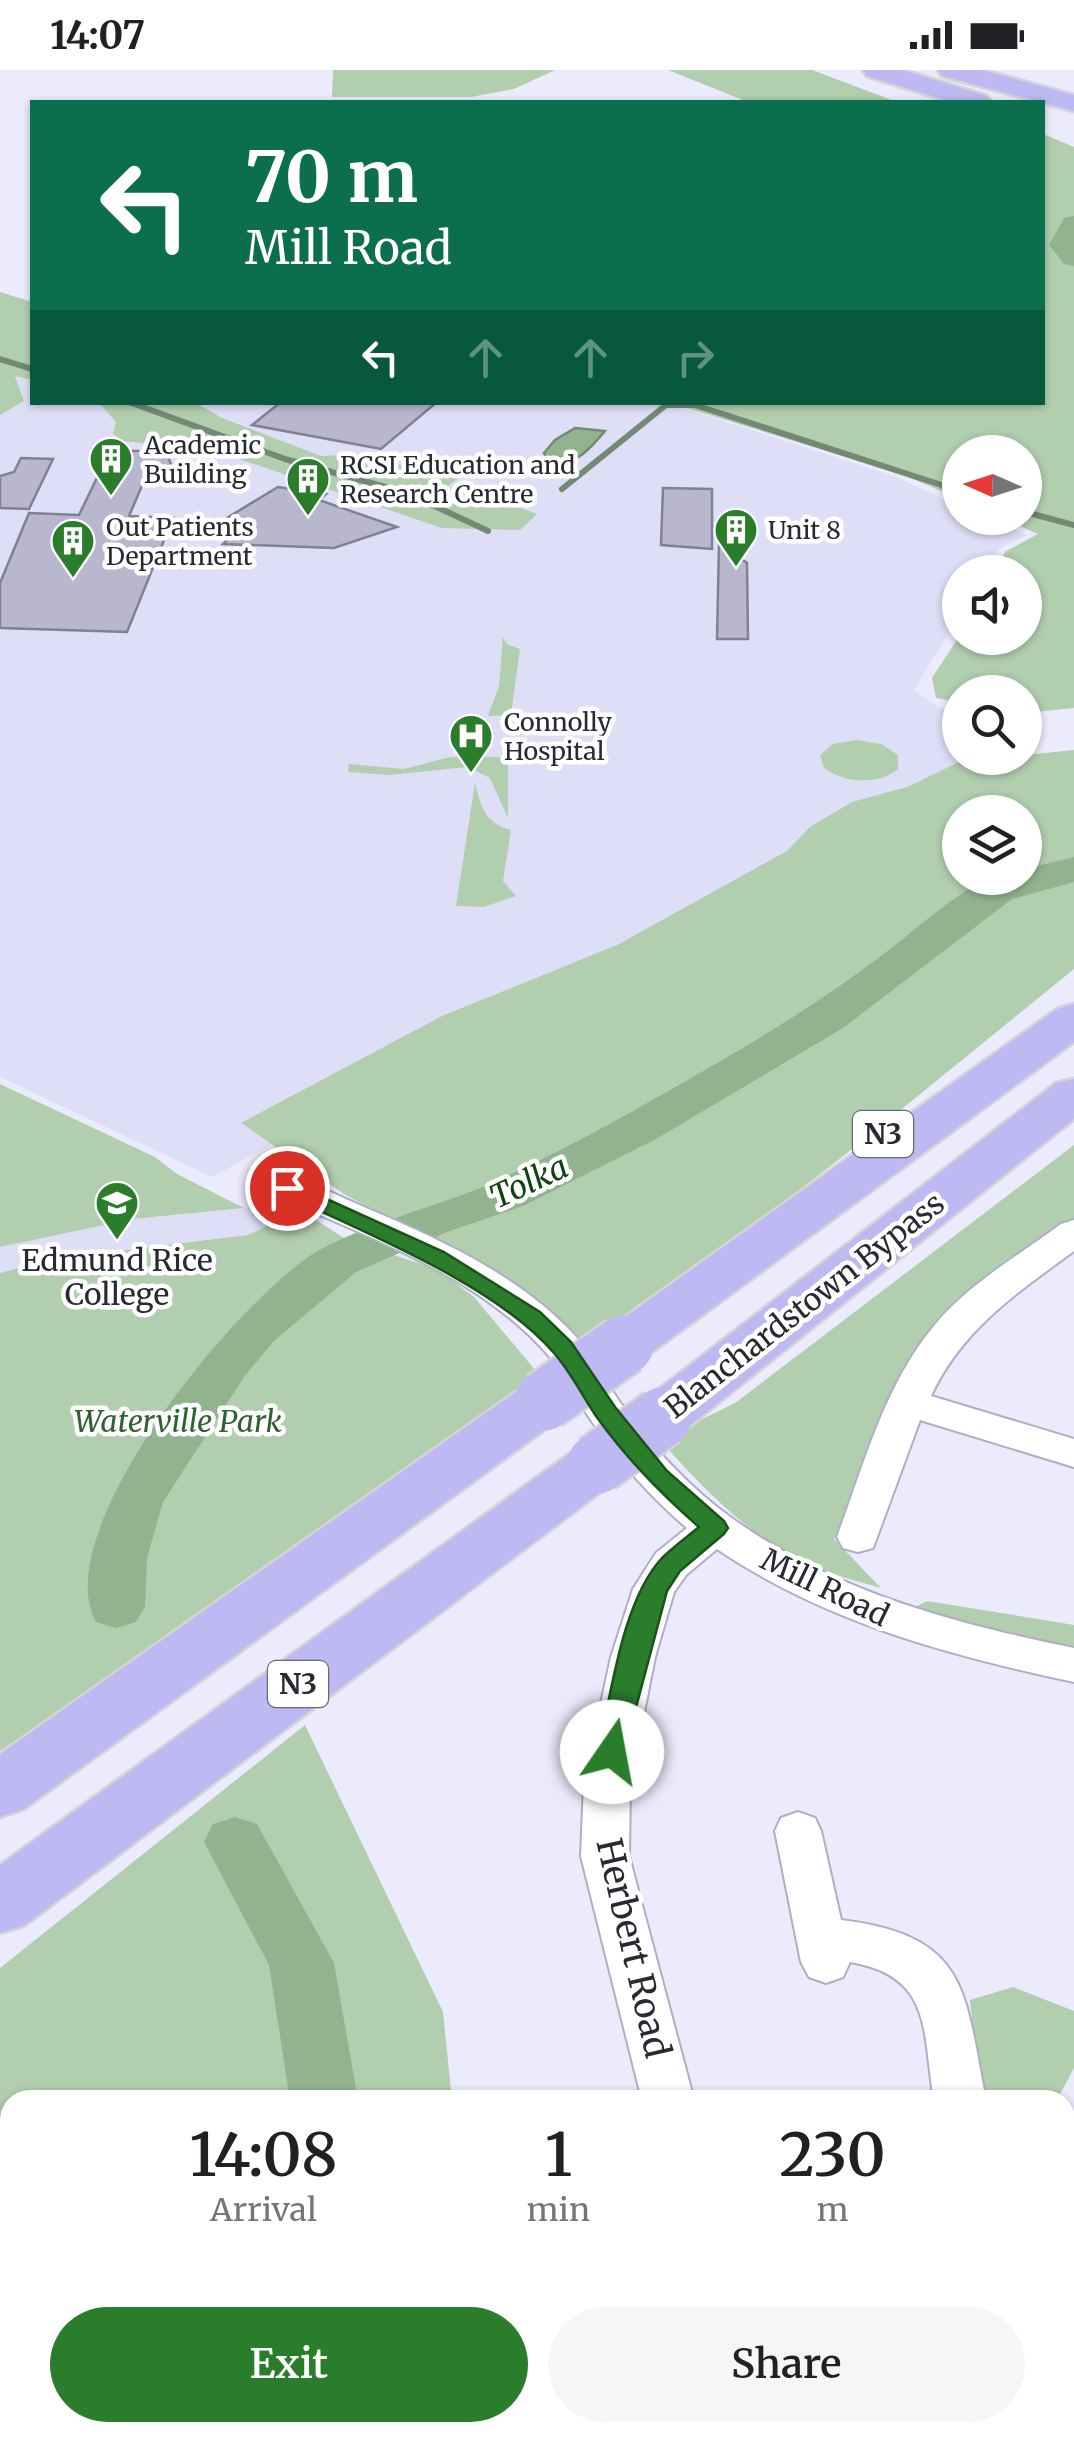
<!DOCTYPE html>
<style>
body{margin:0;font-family:Merriweather,serif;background:#f6f6f6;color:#202124;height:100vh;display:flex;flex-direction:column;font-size:38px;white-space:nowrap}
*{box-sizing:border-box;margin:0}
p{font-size:32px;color:#757577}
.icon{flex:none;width:55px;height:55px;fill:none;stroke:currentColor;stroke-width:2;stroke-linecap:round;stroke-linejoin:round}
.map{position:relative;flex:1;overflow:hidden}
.panel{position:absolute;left:0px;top:2020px;width:1075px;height:352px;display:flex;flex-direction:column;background:#fff;border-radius:30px 30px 0 0;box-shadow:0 2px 8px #0004}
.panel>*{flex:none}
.hud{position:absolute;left:30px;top:30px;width:1015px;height:305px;border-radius:0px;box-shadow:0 2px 8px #0004;background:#0b6e4f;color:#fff;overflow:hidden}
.needle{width:65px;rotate:273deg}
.fabs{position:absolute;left:942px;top:365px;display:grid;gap:20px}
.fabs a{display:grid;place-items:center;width:100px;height:100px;border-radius:50%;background:#fff;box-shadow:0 2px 8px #0004;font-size:50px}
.pin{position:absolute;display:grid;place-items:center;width:85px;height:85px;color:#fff;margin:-42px;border:5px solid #fff;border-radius:50%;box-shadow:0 2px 10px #0007}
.me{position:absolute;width:110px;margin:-55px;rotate:12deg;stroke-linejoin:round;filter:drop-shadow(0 0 8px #0008)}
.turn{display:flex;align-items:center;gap:35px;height:210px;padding:0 50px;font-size:45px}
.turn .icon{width:130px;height:130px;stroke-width:2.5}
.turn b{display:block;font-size:70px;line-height:85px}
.lanes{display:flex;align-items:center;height:95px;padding:0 50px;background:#0003;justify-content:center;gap:50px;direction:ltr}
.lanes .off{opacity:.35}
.eta{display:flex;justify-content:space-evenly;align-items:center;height:170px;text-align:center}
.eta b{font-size:60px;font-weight:600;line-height:70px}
.cta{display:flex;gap:20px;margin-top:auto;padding:20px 50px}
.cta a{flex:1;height:115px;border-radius:60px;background:#2a7e2b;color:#fff;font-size:40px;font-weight:600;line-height:115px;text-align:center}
.cta a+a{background:#f6f6f6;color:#202124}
.status{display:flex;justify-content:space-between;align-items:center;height:70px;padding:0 50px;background:#fff;direction:ltr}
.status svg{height:28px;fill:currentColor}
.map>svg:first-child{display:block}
.built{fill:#dfdef7}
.green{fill:#b1ceaf;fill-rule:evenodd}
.water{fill:#91b48f;stroke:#728a73;stroke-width:2.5}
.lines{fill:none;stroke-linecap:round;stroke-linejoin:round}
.stream{stroke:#728a73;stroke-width:6}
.river{fill:#91b48f;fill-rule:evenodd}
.building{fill:#b8b7ce;stroke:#818095;stroke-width:2.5}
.minor-casing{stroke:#b0aec6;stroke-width:4}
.highway-casing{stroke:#d4d4d6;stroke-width:5}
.minor{fill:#fff;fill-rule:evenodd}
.highway{fill:#beb8f3;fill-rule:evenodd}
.highway-bridge-casing{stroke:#d4d4d6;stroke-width:64;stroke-linecap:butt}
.highway-bridge{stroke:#beb8f3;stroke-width:59}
.route{fill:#2a7e2b;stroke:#1b521c;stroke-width:2.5}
.labels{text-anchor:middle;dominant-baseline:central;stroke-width:9;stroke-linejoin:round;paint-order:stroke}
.far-poi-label{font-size:25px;fill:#292932;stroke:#fff;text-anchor:start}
.shield{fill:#fff;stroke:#696970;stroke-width:2.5}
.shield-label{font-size:28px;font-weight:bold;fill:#292932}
.poi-label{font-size:30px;fill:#292932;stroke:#fff}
.street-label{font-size:30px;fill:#292932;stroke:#fff}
.park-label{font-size:30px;font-style:italic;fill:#306230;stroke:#fff}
.water-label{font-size:32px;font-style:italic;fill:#0f4311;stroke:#fff}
.near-street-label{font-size:35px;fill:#292932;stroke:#fff}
</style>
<div class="status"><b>14:07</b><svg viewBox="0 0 49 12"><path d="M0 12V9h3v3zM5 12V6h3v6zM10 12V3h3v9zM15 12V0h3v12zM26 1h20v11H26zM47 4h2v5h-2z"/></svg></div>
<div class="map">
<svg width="1074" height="2372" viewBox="0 0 1074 2372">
<rect width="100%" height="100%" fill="#ecebfe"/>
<g class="built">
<polygon points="0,301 32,310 32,332 680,333 681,337 893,406 960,436 960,448 988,448 1027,465 1000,478 985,502 960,502 960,544 914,620 940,638 960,640 960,688 1016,688 928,718 212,1107 0,1007"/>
<polygon points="244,1138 271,1138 287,1146 248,1165 52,1189 0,1203 0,1177 133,1149"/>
<polygon points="1074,2039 1074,2372 713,2372 699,2363 1065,2362 1065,2055"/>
</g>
<g class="green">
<polygon points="333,0 555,0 514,19 471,27 332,27"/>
<polygon points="668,0 812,0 897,32 748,32"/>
<polygon points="1043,64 1074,77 1074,638 1025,643 1025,622 960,622 960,633 936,628 932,608 960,565 1025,568 1025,502 994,502 1006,481 1038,464 1002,448 1025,448 1025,382 960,382 960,429 901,404 680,336 680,333 1042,332"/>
<polygon points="0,222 32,232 32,310 15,306 24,331 0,345"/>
<polygon points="99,333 196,333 222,348 321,386 362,384 389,393 454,404 458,409 443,419 453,423 450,434 506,433 537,444 520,460 442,458 216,381 123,371 113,364 116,352"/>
<polygon points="503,567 507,574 520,579 511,645 488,646 499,616"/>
<path d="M856 670 881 674 898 685V699C877 716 845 713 824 698L820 685 833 674Z"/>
<path d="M1074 680V899L860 1073 582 1289 420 1166 344 1124 241 1053 442 946 617 875 787 781 810 757 852 732 907 717 959 692ZM960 742H1025V808H960Z"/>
<polygon points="450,687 504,687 508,694 508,748 490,708 467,697 389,705 348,702 349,694 404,699"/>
<path d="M475 713C481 737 485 753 511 760L503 811 516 826 484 837 456 836Z"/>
<polygon points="0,1014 155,1087 177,1104 244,1138 133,1149 0,1177"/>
<path d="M1074 1075V1152L879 1361 834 1469 881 1518C861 1512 841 1507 822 1500 758 1476 704 1420 660 1370L735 1333Z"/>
<polygon points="287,1146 316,1150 347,1170 437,1199 474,1227 547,1314 0,1681 0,1203 52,1189 248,1165"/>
<polygon points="927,1531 1074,1555 1074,1581 906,1542"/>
<polygon points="305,1655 443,1942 452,2030 10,2030 10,2362 421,2363 419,2372 0,2372 0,1898"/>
<polygon points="1013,1917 1074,1941 1074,1998 1057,2030 981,2030 970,1930"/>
</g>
<path class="water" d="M575 358 605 361C588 381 575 397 549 391L544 383 555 370Z"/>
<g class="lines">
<g class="stream">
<polyline points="0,289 32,299"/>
<polyline points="129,332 285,389 407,423 488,461"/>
<polyline points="562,419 666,335 695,335 960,421"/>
<polyline points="1025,442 1074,455"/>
</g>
<g class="river">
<polygon points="1074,146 1074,196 1064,194 1049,175 1064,148"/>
<path d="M1074 787V812L1012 829 843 958 656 1069 523 1136 447 1162 356 1202 274 1271 244 1307 163 1432 147 1488 145 1537 136 1552 116 1558 96 1552C45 1461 244 1220 323 1178 377 1150 437 1137 492 1113 571 1077 645 1035 719 992 774 960 826 927 877 889 911 864 944 832 981 812 994 805 1010 808 1025 808V799Z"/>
<polygon points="235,1747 257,1754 334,1893 358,2030 290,2030 269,1895 204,1772 213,1754"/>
<polygon points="309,2362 385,2362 384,2372 308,2372"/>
</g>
</g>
<g class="building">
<polygon points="281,332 437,332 381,379 252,355"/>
<polygon points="128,381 166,381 175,405 147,404 129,446 173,448 127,562 0,558 0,513 29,443 79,445 106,389 116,389"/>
<polygon points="21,388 53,389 29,439 0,438 0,406 14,402"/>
<polygon points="278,417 326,424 319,430 397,457 334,478 223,474 234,463 202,463"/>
<polygon points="663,418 712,419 712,479 661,475"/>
<polygon points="719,474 747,493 748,569 717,569"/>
</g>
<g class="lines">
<defs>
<g id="minor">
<path d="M287 1106C311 1112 334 1124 357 1134 434 1167 520 1204 577 1268 593 1287 605 1310 619 1331 647 1370 679 1407 717 1437 821 1518 947 1552 1074 1578V1612C948 1585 825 1552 717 1479L686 1505 674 1522 655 1587 630 1713 629 1786 694 2030H642L581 1786 584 1713 611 1587 633 1519 656 1483 687 1458C650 1427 618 1390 591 1350 576 1329 565 1306 549 1286 480 1206 368 1167 274 1125L269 1117 274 1109Z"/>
<path d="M1074 1150V1181C1017 1223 962 1259 931 1326L1074 1369V1397L920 1350 873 1478 858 1482 843 1478 837 1467C864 1395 884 1316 934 1256 968 1214 1018 1186 1061 1154Z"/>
<path d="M798 1742 815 1748 821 1761 841 1850C971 1866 964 1923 986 2030H934C922 1963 934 1906 850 1892L843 1907 826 1913 809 1907 801 1892 775 1761 781 1748Z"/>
<polygon points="1065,2152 1074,2156 1074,2207 1065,2203"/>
</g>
<g id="highway">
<polygon points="863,0 903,0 987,26 991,32 951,32 867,6"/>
<polygon points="938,0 982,0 1074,25 1074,41 942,6"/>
<polygon points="1074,934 1074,972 644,1288 624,1294 604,1288 595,1275 604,1262 1057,939"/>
<polygon points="1074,1009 1074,1049 683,1361 662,1367 641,1361 633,1347 641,1333 1056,1013"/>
<polygon points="544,1311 565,1317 573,1331 565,1345 24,1739 0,1747 0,1684 523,1317"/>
<polygon points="597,1373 618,1379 627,1394 618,1409 25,1855 0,1863 0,1795 576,1379"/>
</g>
</defs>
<use href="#minor" class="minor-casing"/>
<use href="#highway" class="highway-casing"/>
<use href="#minor" class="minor"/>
<use href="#highway" class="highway"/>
<defs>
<g id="highway-bridge">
<polyline points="544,1331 624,1275"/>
<polyline points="597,1394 662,1347"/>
</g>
</defs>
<use href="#highway-bridge" class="highway-bridge-casing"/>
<use href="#highway-bridge" class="highway-bridge"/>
</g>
<path class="route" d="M287 1111 444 1182 540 1242 571 1272 615 1337 667 1401 724 1451 728 1458 724 1464 680 1501 667 1521 622 1690 612 1693 602 1690 598 1682C611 1625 622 1531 662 1488 673 1477 687 1467 699 1457 660 1423 626 1388 596 1346 582 1325 570 1301 554 1283 495 1214 361 1161 279 1122L276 1118Z"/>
<defs>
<symbol id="building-pin" viewBox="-11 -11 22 30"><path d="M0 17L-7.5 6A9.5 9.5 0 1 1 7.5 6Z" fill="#2a7e2b" stroke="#fff"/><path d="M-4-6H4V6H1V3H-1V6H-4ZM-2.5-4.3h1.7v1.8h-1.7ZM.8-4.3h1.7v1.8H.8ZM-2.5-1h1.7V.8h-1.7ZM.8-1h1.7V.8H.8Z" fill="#fff"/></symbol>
<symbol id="hospital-pin" viewBox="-11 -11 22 30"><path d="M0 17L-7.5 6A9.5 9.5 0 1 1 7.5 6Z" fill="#2a7e2b" stroke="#fff"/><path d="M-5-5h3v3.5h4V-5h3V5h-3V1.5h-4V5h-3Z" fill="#fff"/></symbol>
<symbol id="school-pin" viewBox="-11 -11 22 30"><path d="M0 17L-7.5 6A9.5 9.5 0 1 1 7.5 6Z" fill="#2a7e2b" stroke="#fff"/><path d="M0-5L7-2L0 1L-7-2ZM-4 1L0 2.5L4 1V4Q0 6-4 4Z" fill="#fff"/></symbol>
</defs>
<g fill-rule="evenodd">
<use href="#building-pin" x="86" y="364" width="50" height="68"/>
<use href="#building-pin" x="283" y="384" width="50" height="68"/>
<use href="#building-pin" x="711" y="435" width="50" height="68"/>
<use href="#building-pin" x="48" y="446" width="50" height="68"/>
<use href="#hospital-pin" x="446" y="641" width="50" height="68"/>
<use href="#school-pin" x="92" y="1108" width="50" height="68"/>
</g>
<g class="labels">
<g class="far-poi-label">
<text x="144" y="375">Academic<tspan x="144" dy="29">Building</tspan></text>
<text x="340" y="395">RCSI Education and<tspan x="340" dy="29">Research Centre</tspan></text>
<text x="106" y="457">Out Patients<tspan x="106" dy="29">Department</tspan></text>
<text x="768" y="460">Unit 8</text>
<text x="504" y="652">Connolly<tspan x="504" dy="29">Hospital</tspan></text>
</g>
<g class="shield">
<rect x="853" y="1041" width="60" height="46" rx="8"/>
<rect x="268" y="1591" width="60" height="46" rx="8"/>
</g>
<g class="shield-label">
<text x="883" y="1064">N3</text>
<text x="298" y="1614">N3</text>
</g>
<g class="poi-label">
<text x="117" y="1190">Edmund Rice<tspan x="117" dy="34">College</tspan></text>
</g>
<g class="street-label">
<text transform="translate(804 1235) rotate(-38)">Blanchardstown Bypass</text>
<text transform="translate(825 1517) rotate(26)">Mill Road</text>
</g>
<g class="park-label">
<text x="178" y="1351">Waterville Park</text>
</g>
<g class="water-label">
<text transform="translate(529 1112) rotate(-25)">Tolka</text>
</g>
<g class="near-street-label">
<text transform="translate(633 1878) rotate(77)">Herbert Road</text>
</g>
</g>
</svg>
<div class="fabs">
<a><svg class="needle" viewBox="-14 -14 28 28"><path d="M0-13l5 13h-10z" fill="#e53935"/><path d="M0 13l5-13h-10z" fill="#757577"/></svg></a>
<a><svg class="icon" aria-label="sound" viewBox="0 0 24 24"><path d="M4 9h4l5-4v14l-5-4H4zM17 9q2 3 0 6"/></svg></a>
<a><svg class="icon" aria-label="search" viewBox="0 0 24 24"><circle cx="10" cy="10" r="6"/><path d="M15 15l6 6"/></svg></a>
<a><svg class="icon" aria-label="layers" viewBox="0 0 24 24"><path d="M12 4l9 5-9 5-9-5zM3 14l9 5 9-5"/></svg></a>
</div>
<div class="pin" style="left:287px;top:1118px;background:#d93025"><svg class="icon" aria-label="arrive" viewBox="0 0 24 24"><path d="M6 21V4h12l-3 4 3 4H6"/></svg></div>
<svg class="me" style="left:612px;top:1682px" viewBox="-20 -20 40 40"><circle r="19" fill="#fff"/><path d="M0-13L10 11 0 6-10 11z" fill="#2a7e2b"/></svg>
<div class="hud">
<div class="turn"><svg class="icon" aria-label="left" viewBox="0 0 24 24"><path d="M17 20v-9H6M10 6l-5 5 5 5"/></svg><div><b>70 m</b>Mill Road</div></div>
<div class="lanes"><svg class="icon" aria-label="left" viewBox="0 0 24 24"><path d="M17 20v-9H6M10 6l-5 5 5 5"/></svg><svg class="icon off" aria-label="ahead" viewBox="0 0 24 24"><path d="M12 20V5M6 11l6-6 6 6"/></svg><svg class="icon off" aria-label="ahead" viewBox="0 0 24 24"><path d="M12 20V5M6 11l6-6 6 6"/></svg><svg class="icon off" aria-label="right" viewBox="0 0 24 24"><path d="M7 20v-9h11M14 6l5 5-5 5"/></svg></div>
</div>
<section class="panel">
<div class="eta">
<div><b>14:08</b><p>Arrival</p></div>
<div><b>1</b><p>min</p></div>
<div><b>230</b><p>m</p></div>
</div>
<div class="cta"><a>Exit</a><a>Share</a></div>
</section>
</div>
